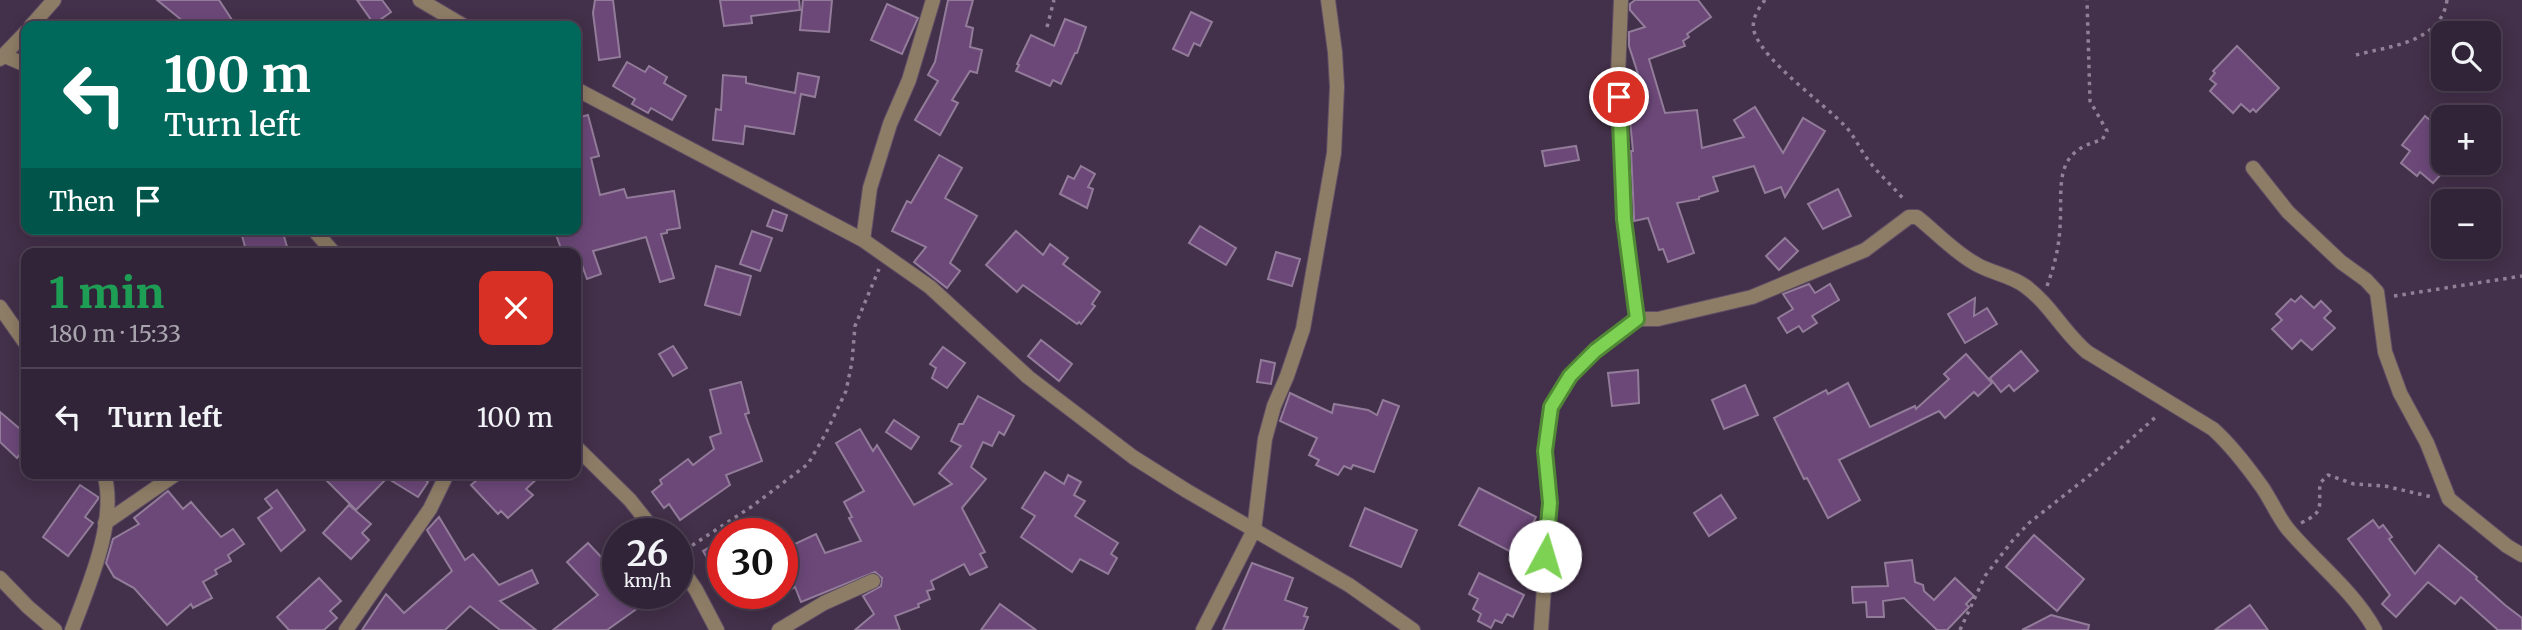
<!DOCTYPE html>
<meta charset="utf-8">
<style>
body{margin:0;font-family:Merriweather,serif;background:#3d3043;color:#f1f3f6;height:100vh;display:flex;flex-direction:column;font-size:26px;white-space:nowrap}
*{box-sizing:border-box;margin:0}
p{font-size:23px;color:#a8a4ae}
.icon{flex:none;width:38px;height:38px;fill:none;stroke:currentColor;stroke-width:2;stroke-linecap:round;stroke-linejoin:round}
.map{position:relative;flex:1;overflow:hidden}
.drawer{position:absolute;left:21px;top:248px;width:560px;height:231px;display:flex;flex-direction:column;background:#322438;border-radius:14px;box-shadow:0 4px 18px #0003,0 0 0 2px #4d4153}
.drawer>*{flex:none}
.hud{position:absolute;left:21px;top:21px;width:560px;height:214px;border-radius:14px;box-shadow:0 4px 18px #0003,0 0 0 2px #4d4153;background:#00695c;color:#fff;overflow:hidden}
.fabs{position:absolute;left:2431px;top:21px;display:grid;gap:14px}
.fabs a{display:grid;place-items:center;width:70px;height:70px;border-radius:14px;background:#322438;box-shadow:0 4px 18px #0003,0 0 0 2px #4d4153;font-size:35px}
.speed{position:absolute;left:602px;top:518px;display:flex;gap:14px;font-size:35px;font-weight:700;text-align:center}
.speed>*{display:grid;place-content:center;width:91px;height:91px;border-radius:50%;background:#322438;box-shadow:0 4px 18px #0003,0 0 0 2px #4d4153;line-height:1}
.speed small{font-size:18px;font-weight:400}
.speed .limit{border:10px solid #d22;background:#fff;color:#111}
.pin{position:absolute;display:grid;place-items:center;width:60px;height:60px;color:#fff;margin:-30px;border:4px solid #fff;border-radius:50%;box-shadow:0 2px 7px #0007}
.me{position:absolute;width:77px;margin:-38px;rotate:6deg;stroke-linejoin:round;filter:drop-shadow(0 0 5px #0008)}
.turn{display:flex;align-items:center;gap:24px;height:147px;padding:0 28px;font-size:32px}
.turn .icon{width:91px;height:91px;stroke-width:2.5}
.turn b{display:block;font-size:49px;line-height:60px}
.then{display:flex;align-items:center;height:66px;padding:0 28px;background:#0003;gap:14px;font-size:26px}
.round{display:grid;place-items:center;flex:none;width:74px;height:74px;border-radius:14px;background:#3d3043}
.head{display:flex;align-items:center;justify-content:space-between;height:119px;padding:0 28px}
h1{font-size:42px;font-weight:800;line-height:52px;color:#1e9e55}
ul{padding:0;list-style:none}
li{display:flex;align-items:center;gap:21px;height:98px;padding:0 28px;border-top:2px solid #4d4153}
li div{flex:1}
li b{display:block;font-size:26px}
li em{font-style:normal}
.map>svg:first-child{display:block}
.building{fill:#6c4879;stroke:#927c9a;stroke-width:2}
.lines{fill:none;stroke-linecap:round;stroke-linejoin:round}
.street-casing{stroke:#604e66;stroke-width:16}
.path{stroke:#918197;stroke-width:3.5;stroke-dasharray:3.5 5;stroke-linecap:butt}
.street{stroke:#8e7d66;stroke-width:14}
.route-casing{stroke:#518836;stroke-width:18}
.route{stroke:#7dd153;stroke-width:12}
</style>
<div class="map">
<svg width="2522" height="630" viewBox="0 0 2522 630">
<rect width="100%" height="100%" fill="#43304a"/>
<g class="building">
<polygon points="157,0 219,0 236,26 189,26"/>
<polygon points="357,0 382,0 391,12 374,24"/>
<polygon points="595,0 613,0 620,57 599,60 593,13"/>
<polygon points="720,0 799,0 800,10 751,16 752,23 724,26"/>
<polygon points="803,0 832,0 829,32 800,30"/>
<polygon points="948,0 973,0 966,26 973,28 970,47 982,50 977,73 970,71 952,100 958,103 940,135 915,120 938,81 928,75 935,62"/>
<polygon points="1635,0 1698,0 1711,17 1687,34 1689,37 1683,41 1685,46 1649,59 1665,113 1697,110 1702,148 1744,137 1734,120 1755,107 1783,153 1803,118 1825,131 1785,197 1781,187 1765,193 1754,166 1713,177 1718,191 1699,197 1699,199 1677,203 1694,253 1668,262 1663,249 1659,250 1648,218 1634,221 1634,216 1631,151 1633,151 1630,120 1631,113 1638,112 1628,78 1638,74 1629,46 1629,32 1645,27 1630,10 1630,4"/>
<polygon points="887,4 918,18 902,54 871,40"/>
<polygon points="1191,12 1212,22 1200,46 1194,43 1188,56 1173,49"/>
<polygon points="1065,19 1086,27 1077,53 1075,53 1061,84 1053,80 1050,86 1016,71 1019,65 1017,64 1031,35 1054,46"/>
<polygon points="2237,46 2279,88 2256,112 2253,109 2250,112 2241,104 2233,113 2210,91 2216,84 2210,79 2215,73 2213,71"/>
<polygon points="627,62 645,72 649,66 667,77 664,83 686,96 672,120 651,108 648,113 632,104 635,99 613,86"/>
<polygon points="798,73 819,77 815,97 801,94 794,134 745,126 743,144 713,140 716,109 721,110 723,75 746,77 746,83 795,93"/>
<polygon points="588,115 599,156 591,158 600,195 624,189 627,198 674,191 680,228 667,230 667,233 661,234 674,278 660,282 646,237 593,251 601,274 587,279 578,254 563,254 554,229 576,229 576,118"/>
<polygon points="2425,116 2443,131 2443,172 2433,183 2420,172 2417,176 2401,163 2410,151 2402,145"/>
<polygon points="1576,146 1579,160 1545,166 1542,151"/>
<polygon points="939,155 962,168 945,198 977,216 950,263 960,271 947,288 914,262 926,247 892,231 907,201 911,203"/>
<polygon points="1081,166 1095,174 1088,187 1093,189 1087,208 1060,194 1068,176 1074,179"/>
<polygon points="1838,189 1851,216 1823,229 1808,204"/>
<polygon points="773,210 787,215 782,231 767,226"/>
<polygon points="1200,226 1236,248 1226,265 1189,243"/>
<polygon points="250,229 282,229 289,254 247,254 241,232"/>
<polygon points="752,231 772,238 760,271 740,264"/>
<polygon points="1016,231 1043,255 1050,244 1068,258 1063,264 1100,292 1092,304 1095,306 1081,324 1079,322 1077,324 1023,285 1017,292 986,265"/>
<polygon points="1785,238 1798,251 1779,270 1766,256"/>
<polygon points="1276,252 1300,259 1292,286 1268,279"/>
<polygon points="716,266 751,276 740,315 705,305"/>
<polygon points="1809,284 1815,293 1830,284 1839,300 1812,316 1817,323 1803,332 1799,326 1787,333 1778,318 1793,309 1783,294"/>
<polygon points="2301,296 2314,308 2321,301 2331,311 2324,318 2335,328 2312,350 2301,340 2292,349 2272,329 2282,320 2276,314 2291,299 2295,302"/>
<polygon points="1975,298 1974,316 1987,308 1997,324 1965,343 1948,314"/>
<polygon points="1041,340 1072,364 1059,381 1028,356"/>
<polygon points="673,346 687,368 673,376 659,354"/>
<polygon points="943,347 965,363 947,388 932,378 936,368 930,364"/>
<polygon points="2021,351 2038,371 2014,391 2009,385 2001,392 1990,378"/>
<polygon points="1966,354 1992,383 1978,396 1974,392 1945,418 1939,411 1839,460 1860,500 1828,518 1807,478 1804,479 1774,418 1826,390 1828,394 1848,383 1870,427 1915,406 1916,409 1949,379 1944,374"/>
<polygon points="1261,360 1275,363 1271,384 1257,382"/>
<polygon points="1638,370 1639,403 1612,406 1608,373"/>
<polygon points="741,382 749,413 745,414 762,461 726,475 730,485 680,520 669,504 664,508 652,492 662,484 660,480 688,459 693,465 714,449 710,437 721,433 710,390"/>
<polygon points="1745,385 1758,415 1724,429 1712,400"/>
<polygon points="1290,393 1332,413 1334,404 1368,410 1377,415 1383,400 1399,406 1374,472 1353,465 1351,469 1344,466 1338,475 1316,465 1319,460 1309,455 1317,438 1280,421"/>
<polygon points="978,396 1014,416 1004,435 999,432 992,446 983,442 971,467 986,479 962,508 985,552 980,554 987,567 970,575 964,564 931,581 934,589 927,591 930,599 918,604 919,607 895,616 900,630 855,630 874,614 863,596 881,586 882,578 875,572 801,602 795,587 782,594 782,550 816,534 825,553 861,541 849,518 852,517 844,502 864,491 836,443 860,429 873,451 877,445 914,505 952,484 939,473 961,446 951,441 959,424 963,424"/>
<polygon points="0,412 26,434 26,447 17,458 0,442"/>
<polygon points="894,420 919,437 911,449 886,432"/>
<polygon points="1045,472 1064,484 1068,475 1081,482 1074,495 1085,501 1075,516 1118,543 1111,554 1117,558 1108,574 1080,559 1072,572 1021,537 1035,516 1022,508"/>
<polygon points="320,474 427,474 424,479 428,482 418,497 387,478 356,510"/>
<polygon points="484,474 542,474 526,489 533,495 508,518 501,511 498,514 471,485"/>
<polygon points="80,485 98,497 98,499 85,517 93,523 68,556 43,537"/>
<polygon points="1479,488 1536,517 1517,555 1459,525"/>
<polygon points="277,490 305,530 281,551 258,518 272,508 265,499"/>
<polygon points="168,491 183,509 191,502 221,537 233,529 244,544 228,555 231,561 215,570 217,574 203,582 212,598 193,608 191,604 167,625 134,588 114,577 106,563 113,539 139,524 134,518"/>
<polygon points="1721,495 1736,518 1709,536 1694,513"/>
<polygon points="349,505 371,524 362,533 369,540 351,559 323,533"/>
<polygon points="1365,508 1417,530 1401,567 1350,546"/>
<polygon points="439,517 465,560 473,554 499,585 532,570 538,583 500,601 536,630 500,630 470,606 445,630 362,630 386,594 404,613 452,571 427,530"/>
<polygon points="2373,520 2379,528 2383,525 2392,537 2389,539 2415,574 2439,545 2477,577 2476,579 2505,605 2522,618 2522,630 2498,630 2461,597 2455,604 2428,582 2396,617 2382,604 2390,595 2348,539"/>
<polygon points="2034,535 2084,579 2057,611 2006,567"/>
<polygon points="723,540 723,586 703,551"/>
<polygon points="588,543 618,575 618,593 659,593 607,630 553,630 598,595 567,562"/>
<polygon points="1912,560 1915,582 1923,585 1924,591 1934,600 1955,578 1974,596 1966,604 1969,607 1947,630 1937,630 1904,598 1883,601 1884,617 1867,617 1866,602 1853,603 1852,587 1888,586 1885,563"/>
<polygon points="1252,563 1293,578 1285,600 1307,608 1304,616 1308,617 1303,630 1223,630"/>
<polygon points="1479,573 1524,595 1513,617 1507,614 1502,623 1495,620 1491,628 1478,621 1481,614 1473,609 1478,599 1469,594"/>
<polygon points="319,578 341,601 330,611 337,618 324,630 289,630 277,617"/>
<polygon points="1000,604 1036,630 981,630"/>
<polygon points="2250,605 2268,630 2215,630"/>
<polygon points="2051,615 2089,625 2088,630 2022,630"/>
</g>
<g class="lines">
<defs>
<g id="street">
<polyline points="420,0 464,26"/>
<polyline points="1621,0 1618,75 1624,219 1637,319"/>
<polyline points="31,26 54,0"/>
<polyline points="5,56 26,65"/>
<polyline points="0,59 26,32"/>
<polyline points="576,89 863,240 930,287 1028,377 1133,457 1187,491 1349,585 1413,630"/>
<polyline points="2253,168 2288,212 2341,262 2366,280 2377,292 2385,352 2400,393 2427,443 2449,499 2507,546 2522,555"/>
<polyline points="313,229 335,254"/>
<polyline points="863,240 870,188 890,124 909,80 933,0"/>
<polyline points="0,307 26,344"/>
<polyline points="576,447 630,500 657,534"/>
<polyline points="105,523 176,474"/>
<polyline points="677,562 696,590 717,630"/>
<polyline points="0,578 28,607 55,630"/>
<path d="M72 630C88 587 118 520 104 474"/>
<polyline points="346,630 430,509 447,474"/>
<polyline points="779,630 824,603 873,581"/>
<polyline points="1203,630 1254,530 1265,439 1274,406 1287,376 1303,329 1334,153 1337,87 1335,52 1328,0"/>
<path d="M1541 630 1550 503 1545 451 1551 407 1570 376 1595 350 1637 319H1658L1752 297 1865 250 1909 217H1917C1936 232 1954 252 1976 264 1991 273 2010 275 2025 286 2050 304 2064 333 2087 352L2213 429C2232 446 2247 466 2262 487 2271 500 2277 515 2287 528 2316 563 2353 590 2375 630"/>
</g>
</defs>
<use href="#street" class="street-casing"/>
<g class="path">
<path d="M1765 0C1757 10 1750 22 1755 34 1767 64 1821 101 1845 126 1854 135 1858 146 1866 157 1877 173 1893 186 1905 201"/>
<polyline points="1047,27 1054,0"/>
<path d="M2356 55C2389 46 2441 43 2447 0"/>
<path d="M2047 286C2054 267 2059 248 2060 227 2063 187 2051 152 2102 140L2107 131 2090 101 2087 0"/>
<polyline points="2394,296 2522,276"/>
<path d="M2301 523C2326 511 2318 507 2320 483L2328 475 2354 484 2385 486 2432 497"/>
<polyline points="685,550 751,507 808,464 826,433 846,391 852,362 855,326 879,269"/>
<polyline points="1960,630 1985,576 2013,540 2029,523 2095,471 2158,415"/>
</g>
<use href="#street" class="street"/>
</g>
<g class="lines">
<defs>
<polyline id="route" points="1545,556 1550,503 1545,451 1551,407 1570,376 1595,351 1637,319 1624,219 1619,97"/>
</defs>
<use href="#route" class="route-casing"/>
<use href="#route" class="route"/>
</g>
</svg>
<div class="fabs">
<a><svg class="icon" aria-label="search" viewBox="0 0 24 24"><circle cx="10" cy="10" r="6"/><path d="M15 15l6 6"/></svg></a>
<a>+</a>
<a>−</a>
</div>
<div class="speed"><div>26<small>km/h</small></div><div class="limit">30</div></div>
<div class="pin" style="left:1619px;top:97px;background:#d93025"><svg class="icon" aria-label="arrive" viewBox="0 0 24 24"><path d="M6 21V4h12l-3 4 3 4H6"/></svg></div>
<svg class="me" style="left:1545px;top:556px" viewBox="-20 -20 40 40"><circle r="19" fill="#fff"/><path d="M0-13L10 11 0 6-10 11z" fill="#7dd153"/></svg>
<div class="hud">
<div class="turn"><svg class="icon" aria-label="left" viewBox="0 0 24 24"><path d="M17 20v-9H6M10 6l-5 5 5 5"/></svg><div><b>100 m</b>Turn left</div></div>
<div class="then">Then<svg class="icon" aria-label="arrive" viewBox="0 0 24 24"><path d="M6 21V4h12l-3 4 3 4H6"/></svg></div>
</div>
<section class="drawer">
<div class="head"><div><h1>1 min</h1><p>180 m · 15:33</p></div><a class="round" style="background:#d93025;color:#fff"><svg class="icon" aria-label="close" viewBox="0 0 24 24"><path d="M6 6l12 12M18 6L6 18"/></svg></a></div>
<ul>
<li><svg class="icon" aria-label="left" viewBox="0 0 24 24"><path d="M17 20v-9H6M10 6l-5 5 5 5"/></svg><div><b>Turn left</b></div><em>100 m</em></li>
</ul>
</section>
</div>
